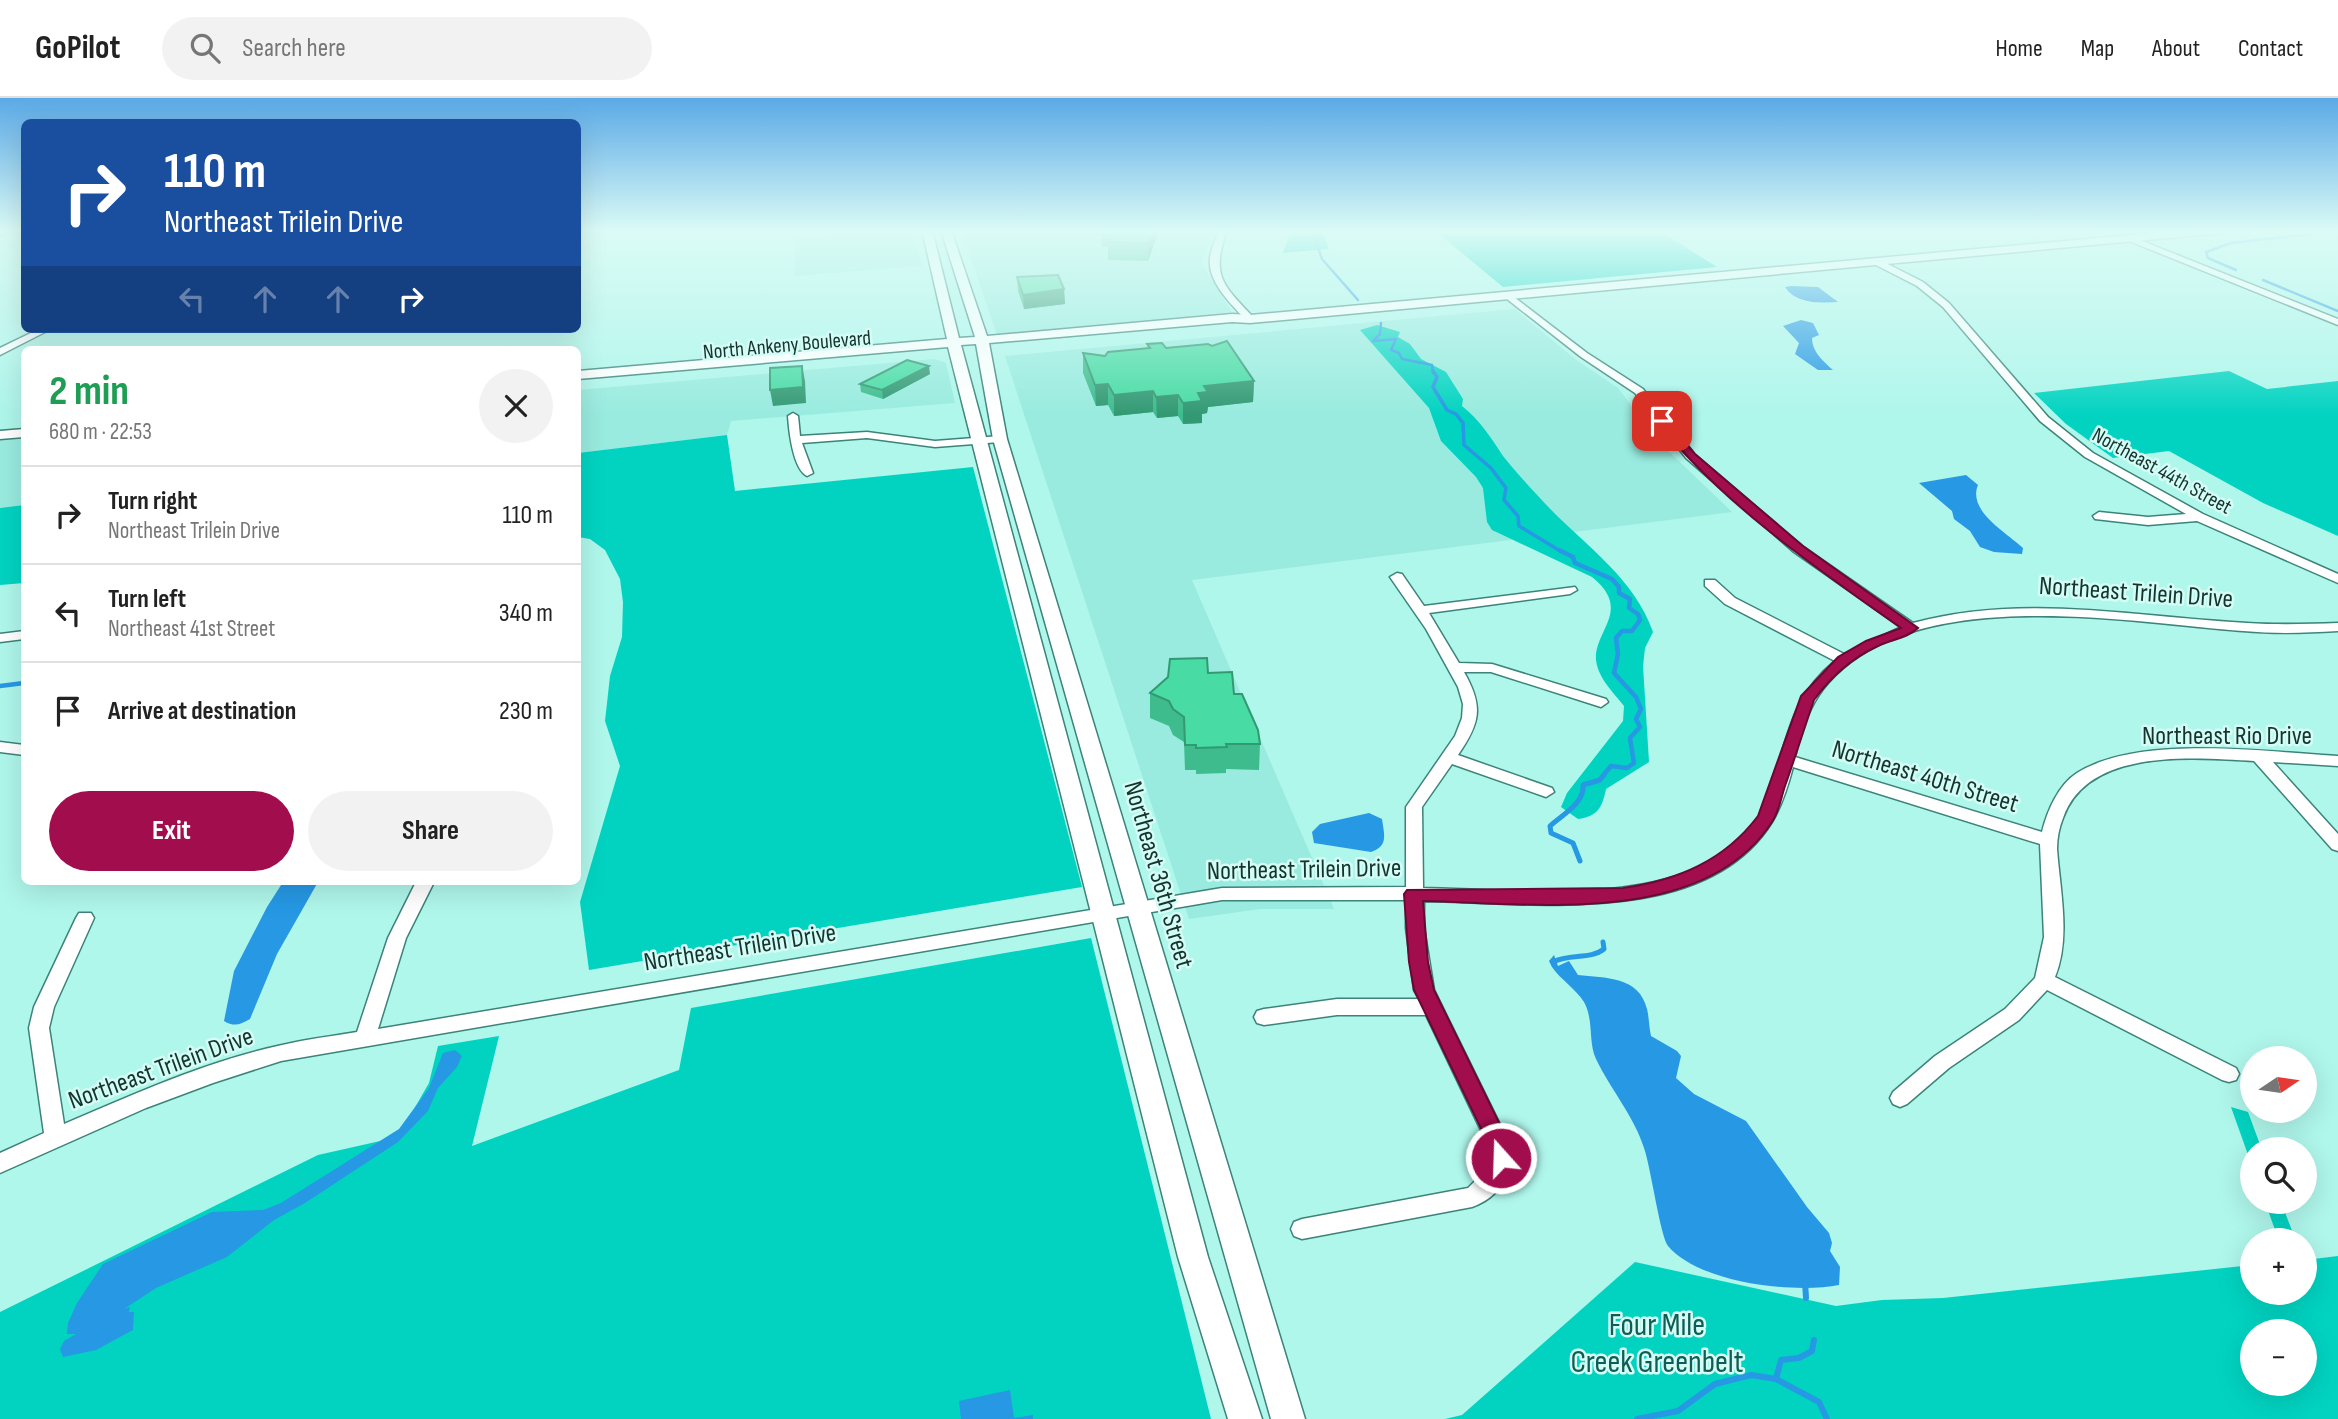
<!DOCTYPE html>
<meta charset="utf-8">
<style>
body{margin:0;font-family:"Sofia Sans Condensed",sans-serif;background:#f2f2f2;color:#222;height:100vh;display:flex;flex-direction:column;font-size:26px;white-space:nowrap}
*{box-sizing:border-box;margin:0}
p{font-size:23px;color:#767676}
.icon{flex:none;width:38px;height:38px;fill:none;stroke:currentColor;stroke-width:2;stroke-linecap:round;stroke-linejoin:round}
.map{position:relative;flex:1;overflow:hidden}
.side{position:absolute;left:21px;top:248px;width:560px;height:539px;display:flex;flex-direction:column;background:#fff;border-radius:10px;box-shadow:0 7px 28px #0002}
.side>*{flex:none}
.hud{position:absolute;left:21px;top:21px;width:560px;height:214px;border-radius:10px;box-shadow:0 7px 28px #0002;background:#1a4fa0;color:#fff;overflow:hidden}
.needle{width:46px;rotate:77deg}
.controls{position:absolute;left:2240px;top:948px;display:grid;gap:14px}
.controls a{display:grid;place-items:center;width:77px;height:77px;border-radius:50%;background:#fff;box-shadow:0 7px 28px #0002;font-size:35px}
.pin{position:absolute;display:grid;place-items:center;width:60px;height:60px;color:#fff;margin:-30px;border-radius:14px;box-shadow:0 4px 10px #0006}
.me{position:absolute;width:77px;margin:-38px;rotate:340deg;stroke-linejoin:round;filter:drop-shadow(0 0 5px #0008)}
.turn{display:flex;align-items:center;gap:24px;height:147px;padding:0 28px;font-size:32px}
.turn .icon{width:91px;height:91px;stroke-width:2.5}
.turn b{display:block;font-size:49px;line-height:60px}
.lanes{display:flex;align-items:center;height:66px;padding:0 28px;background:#0003;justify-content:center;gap:35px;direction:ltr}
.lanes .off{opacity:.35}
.round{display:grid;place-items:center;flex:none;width:74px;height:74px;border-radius:37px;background:#f2f2f2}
.summary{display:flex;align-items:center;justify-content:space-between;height:119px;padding:0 28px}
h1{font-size:42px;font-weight:700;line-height:52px;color:#1e9e55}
.cta{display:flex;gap:14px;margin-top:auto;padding:14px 28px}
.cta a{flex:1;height:80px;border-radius:42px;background:#a20d4e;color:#fff;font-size:28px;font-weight:700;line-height:80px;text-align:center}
.cta a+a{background:#f2f2f2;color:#222}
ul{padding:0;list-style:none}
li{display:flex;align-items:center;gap:21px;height:98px;padding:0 28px;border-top:2px solid #e0e0e0}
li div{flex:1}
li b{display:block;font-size:26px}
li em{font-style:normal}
header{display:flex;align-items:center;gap:42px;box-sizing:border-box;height:98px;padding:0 35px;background:#fff;border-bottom:2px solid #e0e0e0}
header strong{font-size:33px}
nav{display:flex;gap:38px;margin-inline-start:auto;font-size:24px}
.search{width:490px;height:63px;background:#f2f2f2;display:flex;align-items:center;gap:18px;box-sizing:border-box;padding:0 24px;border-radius:38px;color:#767676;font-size:26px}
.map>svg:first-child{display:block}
.built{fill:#99ebdf}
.green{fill:#02d3c1;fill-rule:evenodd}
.water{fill:#2698e4}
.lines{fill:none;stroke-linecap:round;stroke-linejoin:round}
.stream-far4{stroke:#2698e4;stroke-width:2.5}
.stream-far3{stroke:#2698e4;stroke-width:3.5}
.stream-far2{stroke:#2698e4;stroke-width:4.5}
.stream-far1{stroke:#2698e4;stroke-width:5}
.stream{stroke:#2698e4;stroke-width:6}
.minor-casing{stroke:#3c837a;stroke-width:3}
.major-casing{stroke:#3c837a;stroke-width:3}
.minor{fill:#fff;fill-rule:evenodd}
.major{fill:#fff;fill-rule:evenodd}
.wall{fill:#3ebc8d}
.shaded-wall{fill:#329973}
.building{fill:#48dba4;stroke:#329973;stroke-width:2}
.route{fill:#a20d4e;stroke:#690833;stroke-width:2}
.labels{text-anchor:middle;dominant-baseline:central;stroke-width:5;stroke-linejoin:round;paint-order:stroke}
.far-street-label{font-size:21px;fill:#15332f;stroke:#d4fdf6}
.street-label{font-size:26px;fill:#15332f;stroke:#d4fdf6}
.near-park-label{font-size:32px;fill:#105d55;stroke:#d4fdf6}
</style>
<header>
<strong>GoPilot</strong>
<div class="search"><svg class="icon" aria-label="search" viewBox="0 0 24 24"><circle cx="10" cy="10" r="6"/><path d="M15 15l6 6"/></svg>Search here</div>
<nav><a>Home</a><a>Map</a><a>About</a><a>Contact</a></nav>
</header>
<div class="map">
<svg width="2338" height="1321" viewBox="0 0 2338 1321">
<rect width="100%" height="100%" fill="#aff6eb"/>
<g class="built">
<polygon points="914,132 922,168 795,178 795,140"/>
<polygon points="961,132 1214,132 1203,161 1203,167 1232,214 997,237"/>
<polygon points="1515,211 1575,261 1618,290 1659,344 1732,414 1192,482 1334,811 1260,811 1189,821 1005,258"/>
<polygon points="934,261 946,265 955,305 731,323 727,337 578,355 578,292"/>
<polygon points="24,340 24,407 0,410 0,342"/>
</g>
<g class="green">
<polygon points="1291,132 1321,132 1329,151 1283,155"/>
<polygon points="1434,132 1658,132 1717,169 1503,189"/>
<path d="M1377 227 1400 234 1398 239 1410 246 1421 261 1446 274 1463 301 1462 308C1480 322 1491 340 1503 358 1514 372 1527 386 1539 399 1578 443 1633 476 1653 534L1645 550 1643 568 1649 664 1606 691C1602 710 1598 718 1578 721L1561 709 1567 695 1623 623 1624 608C1613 594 1598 580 1596 562 1594 532 1633 512 1592 479L1492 432 1487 424 1483 390 1476 379 1441 343 1429 310 1360 232Z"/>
<polygon points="2229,273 2267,291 2338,283 2338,438 2263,405 2169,353 2113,360 2066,326 2034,295"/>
<polygon points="727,337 735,393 973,369 1082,789 589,872 580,804 620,668 605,623 610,578 622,539 623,504 620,481 605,452 590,441 578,439 578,355"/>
<polygon points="24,407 24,485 0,487 0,410"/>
<polygon points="1091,840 1211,1321 0,1321 0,1214 318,1057 398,1039 429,985 438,948 499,938 472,1048 679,972 691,910"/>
<polygon points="2231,1009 2248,1014 2262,1052 2252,1052 2252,1068"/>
<polygon points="2265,1104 2281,1104 2296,1143 2279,1143"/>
<path d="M2338 1158V1321H1445L1462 1317 1635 1164 1836 1208 1882 1202 1943 1200 2252 1167V1195H2305V1162ZM2252 1234H2305V1286H2252Z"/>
</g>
<g class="water">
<path d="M1791 188 1818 189 1838 204C1819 205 1796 206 1785 189Z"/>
<path d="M1801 222 1813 225 1819 237 1812 240C1812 254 1824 264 1833 272H1818L1795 256 1799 245 1783 228Z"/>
<path d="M1966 377 1978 387C1967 413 2007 435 2023 450L2022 456 1994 454 1980 449 1970 433 1954 421 1952 413 1919 385Z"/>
<path d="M1369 715 1382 721C1384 736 1389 748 1371 754L1314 745 1312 734 1320 726Z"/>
<path d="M283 784H318L277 856 250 921C240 927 234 929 224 923L234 873 267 809Z"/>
<path d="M1554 857 1558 868 1569 863 1578 877C1605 880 1639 878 1647 911 1649 919 1649 929 1651 938L1677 953 1681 958 1676 980 1694 996 1746 1023 1807 1109 1829 1135 1832 1145 1830 1153 1840 1169 1839 1187C1794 1196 1699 1185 1668 1148 1660 1137 1651 1070 1644 1050 1634 1018 1611 992 1596 961 1588 944 1594 922 1584 904 1576 891 1561 882 1552 869L1549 863Z"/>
<polygon points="455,952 462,958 457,969 438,990 428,1013 398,1044 305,1105 274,1122 227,1159 156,1190 124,1211 130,1209 129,1214 134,1214 133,1232 96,1252 63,1259 60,1251 64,1243 76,1236 67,1236 68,1225 77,1205 103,1166 212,1114 263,1112 281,1105 399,1031 429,990 443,955"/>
<polygon points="1010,1292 1014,1320 1033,1317 1033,1321 961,1321 959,1303"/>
</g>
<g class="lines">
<g class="stream-far4">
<polyline points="1312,132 1322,161 1358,202"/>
<polyline points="2236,172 2208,160 2206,154 2231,145 2338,133"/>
<polyline points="2263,182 2338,213"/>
<polyline points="1381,225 1380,236 1373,243 1396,241 1391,252 1399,255 1402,261 1432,267 1433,275"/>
</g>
<polyline class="stream-far3" points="1433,273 1437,279 1433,289 1447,312 1456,316 1463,325 1464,347 1491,370 1506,390 1504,402 1518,418 1519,428 1562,454"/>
<g class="stream-far2">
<polyline points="1559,452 1573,459 1575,465 1612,481 1619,489 1619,495 1630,501 1629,510 1638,516 1640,522 1632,533 1622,533 1616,540 1618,556 1614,575 1636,599 1641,611 1636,621 1640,629 1630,640 1634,665 1627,670 1611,668 1602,679"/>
<polyline points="0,588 24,585"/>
</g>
<g class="stream-far1">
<path d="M1580 763 1573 745 1551 735 1550 728C1562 717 1585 705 1583 687L1600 682 1604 677"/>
<path d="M1553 864C1569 855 1590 862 1604 851L1603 844"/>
</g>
<g class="stream">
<polyline points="1805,1184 1806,1200"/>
<polyline points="1776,1281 1781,1262 1799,1260 1812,1253 1814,1242"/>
<polyline points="1637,1321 1678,1313 1715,1286 1751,1277 1776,1281 1819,1304 1827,1321"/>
</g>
<defs>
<g id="minor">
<polygon points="0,132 10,132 0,138"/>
<path d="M1219 132H1227C1211 178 1222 186 1253 219V223H1247C1232 207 1207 184 1210 160 1211 150 1216 141 1219 132Z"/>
<polygon points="2132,139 2338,221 2338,227 2129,143"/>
<polygon points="1876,163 1882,163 1923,184 1949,205 2048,319 2093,355 2203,416 2338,476 2338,485 2197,423 2148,427 2095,421 2093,418 2099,414 2148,419 2186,416 2085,359 2040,323 1943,209 1917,188 1876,167"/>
<path d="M1510 196 1587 255 1643 291 1694 356 1802 448 1913 525C2024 495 2136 519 2247 525 2278 527 2308 526 2338 525V533C2306 535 2275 536 2243 533 2125 524 1907 483 1823 591 1808 611 1800 635 1795 659L2042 734C2047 714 2058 687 2077 675 2139 636 2266 654 2338 658V668L2273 664 2338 736V753L2332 751 2254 663C2194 660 2088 649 2063 720 2059 730 2057 740 2057 751 2060 792 2071 840 2055 879L2236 970 2239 976 2236 982 2229 984 2222 982 2047 892 2019 922 1949 970 1907 1006 1900 1009 1893 1006 1890 1000 1893 994 1935 958 2005 911 2035 880 2044 839 2040 746 1793 669C1788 688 1782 707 1772 724 1706 831 1530 804 1424 803V830L1434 892 1510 1047C1513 1076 1500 1099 1472 1109L1302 1141 1294 1138 1291 1131 1294 1124 1302 1121 1468 1090 1487 1071 1488 1047 1426 917H1337L1264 927 1257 925 1254 919 1257 913 1264 911 1337 901H1419L1414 892 1406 830V802H1222L281 963 213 985 146 1010 0 1075V1055L44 1035 29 930 34 909 76 820 79 815H91L94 820 54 909 49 930 64 1026C134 996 207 963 282 947 307 941 332 938 357 934L388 840 416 784H434L406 840 378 931 1222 790 1406 789V709L1455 638 1462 620 1463 606 1458 589 1426 531 1390 479 1397 475 1402 476 1424 508 1575 489 1577 492 1570 496 1429 515 1459 565 1492 566 1606 601 1608 604 1601 609 1491 574H1464C1484 609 1480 625 1458 657L1552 690 1554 694 1546 699 1452 666 1422 709 1423 790C1522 791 1718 819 1766 704 1787 651 1786 603 1835 563L1725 506 1705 488V482H1715L1735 500 1844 556 1901 529 1794 454 1686 360 1635 295 1581 259 1507 201V197Z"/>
<polygon points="39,231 51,231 0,257 0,250"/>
<path d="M793 315 798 318 800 338 867 334 935 343 1000 338 1006 341 1000 344 935 349 867 340 802 345 813 375 807 378C793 371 789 333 788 318Z"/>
<polygon points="24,533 24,541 0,544 0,536"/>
<polygon points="0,644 24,647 24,657 0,654"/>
</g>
<g id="major">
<polygon points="922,132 932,132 959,240 975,239 941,132 951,132 987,238 1232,216 1250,217 2186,132 2227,132 2222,135 1250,225 1232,224 989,245 1007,341 1305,1321 1271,1321 993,341 976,246 961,247 1208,1159 1262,1321 1228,1321 1178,1159 948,249 578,281 578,273 947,241"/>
<polygon points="24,331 24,339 0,341 0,333"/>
</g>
</defs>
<use href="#minor" class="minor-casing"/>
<use href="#major" class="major-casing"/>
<use href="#minor" class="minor"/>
<use href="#major" class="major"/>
</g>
<g class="wall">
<polygon points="1094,132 1159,132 1148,163 1108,162 1108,149 1102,149 1101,137 1094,136"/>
<polygon points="1017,179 1064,191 1065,206 1024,211 1018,193"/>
<polygon points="1147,246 1166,250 1254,283 1253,304 1208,309 1207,315 1202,316 1202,325 1183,326 1178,318 1157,320 1153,314 1114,318 1108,307 1096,308 1083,275 1083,255 1105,258 1148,250"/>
<polygon points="930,276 883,301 861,294 860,286"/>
<polygon points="1208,575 1260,646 1259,672 1226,671 1226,675 1196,676 1196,672 1185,672 1184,644 1173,637 1169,628 1150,620 1150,595"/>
</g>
<g class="shaded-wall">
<polygon points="1152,132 1159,132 1148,163 1148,145"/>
<polygon points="1064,191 1065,206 1024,211 1023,197"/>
<polygon points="802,268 805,283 806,305 773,308 770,292"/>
<polygon points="929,268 930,276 883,301 882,292"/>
<polygon points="1254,283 1253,304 1208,309 1207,315 1202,316 1202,325 1183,326 1183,305 1198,295 1204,288"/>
<polygon points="1108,286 1108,307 1096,308 1095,287"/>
<polygon points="1153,293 1153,314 1114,318 1114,297"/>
<polygon points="1178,297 1178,318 1157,320 1156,299"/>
</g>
<g class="building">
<polygon points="1113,132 1152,132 1148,145 1108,144"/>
<polygon points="1058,177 1064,191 1023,197 1017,179"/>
<polygon points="1227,243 1254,283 1204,288 1208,294 1198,295 1202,303 1183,305 1178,297 1156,299 1153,293 1114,297 1108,286 1095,287 1083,255 1105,258 1108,254 1150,250 1147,246 1162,245 1166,250 1208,246 1212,248"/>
<polygon points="907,262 929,268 882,292 860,286"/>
<polygon points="802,268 803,289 770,292 770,270"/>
<polygon points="1207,560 1208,575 1232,574 1234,596 1242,596 1258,632 1260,646 1226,646 1227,649 1196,650 1196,647 1185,647 1184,619 1173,611 1169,603 1150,595 1168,579 1170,561"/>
</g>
<linearGradient id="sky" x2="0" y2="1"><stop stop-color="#5aa9e6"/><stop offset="0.42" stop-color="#dbfbf6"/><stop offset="1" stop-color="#dbfbf6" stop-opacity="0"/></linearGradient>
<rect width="2338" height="317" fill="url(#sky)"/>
<path class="route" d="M1658 321H1666L1695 356 1803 448 1918 530C1908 540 1890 542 1878 548 1852 560 1830 580 1814 602 1804 631 1795 660 1785 688 1781 700 1779 714 1772 724 1704 830 1531 805 1423 803L1428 864 1434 892 1510 1047 1512 1060 1509 1067 1501 1070 1494 1067 1489 1047 1414 892 1409 864 1404 796 1407 792 1623 790C1678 782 1724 763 1758 718L1801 598 1838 559 1866 543 1901 530C1815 469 1725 408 1658 325Z"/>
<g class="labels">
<g class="far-street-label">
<text transform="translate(787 247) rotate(-5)">North Ankeny Boulevard</text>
<text transform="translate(2162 373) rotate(29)">Northeast 44th Street</text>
</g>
<g class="street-label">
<text transform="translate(2136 495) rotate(4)">Northeast Trilein Drive</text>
<text x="2227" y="638">Northeast Rio Drive</text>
<text transform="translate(1925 679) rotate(17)">Northeast 40th Street</text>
<text transform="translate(1304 772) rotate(-1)">Northeast Trilein Drive</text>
<text transform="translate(1158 777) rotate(74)">Northeast 36th Street</text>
<text transform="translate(740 850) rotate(-9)">Northeast Trilein Drive</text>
<text transform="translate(161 971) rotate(-20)">Northeast Trilein Drive</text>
</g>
<g class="near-park-label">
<text x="1657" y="1227">Four Mile<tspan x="1657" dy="37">Creek Greenbelt</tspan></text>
</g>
</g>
</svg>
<div class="controls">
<a><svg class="needle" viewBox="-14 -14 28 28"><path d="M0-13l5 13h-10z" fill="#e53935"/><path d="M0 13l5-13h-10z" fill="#767676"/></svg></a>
<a><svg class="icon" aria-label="search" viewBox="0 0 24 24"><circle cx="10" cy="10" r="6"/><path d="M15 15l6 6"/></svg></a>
<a>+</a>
<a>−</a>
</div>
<div class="pin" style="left:1662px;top:323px;background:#d93025"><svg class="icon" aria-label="arrive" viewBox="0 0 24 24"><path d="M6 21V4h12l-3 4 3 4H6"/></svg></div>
<svg class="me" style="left:1501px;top:1060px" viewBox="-20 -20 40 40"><circle r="17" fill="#a20d4e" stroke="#fff" stroke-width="3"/><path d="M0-11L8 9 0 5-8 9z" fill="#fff"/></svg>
<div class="hud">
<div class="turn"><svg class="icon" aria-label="right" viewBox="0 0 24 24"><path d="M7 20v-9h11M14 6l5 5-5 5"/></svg><div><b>110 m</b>Northeast Trilein Drive</div></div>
<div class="lanes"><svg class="icon off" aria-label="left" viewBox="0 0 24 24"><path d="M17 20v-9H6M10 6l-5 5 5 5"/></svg><svg class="icon off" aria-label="ahead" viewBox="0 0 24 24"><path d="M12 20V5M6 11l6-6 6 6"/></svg><svg class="icon off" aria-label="ahead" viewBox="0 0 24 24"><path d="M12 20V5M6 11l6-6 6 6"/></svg><svg class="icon" aria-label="right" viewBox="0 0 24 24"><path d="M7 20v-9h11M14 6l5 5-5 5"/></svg></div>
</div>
<section class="side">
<div class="summary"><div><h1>2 min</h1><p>680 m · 22:53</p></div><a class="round"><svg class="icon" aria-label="close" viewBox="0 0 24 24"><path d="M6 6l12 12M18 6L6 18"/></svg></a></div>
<ul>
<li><svg class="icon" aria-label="right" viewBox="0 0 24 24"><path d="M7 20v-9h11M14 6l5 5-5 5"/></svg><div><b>Turn right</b><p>Northeast Trilein Drive</p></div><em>110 m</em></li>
<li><svg class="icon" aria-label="left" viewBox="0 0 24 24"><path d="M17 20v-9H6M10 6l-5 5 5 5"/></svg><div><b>Turn left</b><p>Northeast 41st Street</p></div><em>340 m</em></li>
<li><svg class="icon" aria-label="arrive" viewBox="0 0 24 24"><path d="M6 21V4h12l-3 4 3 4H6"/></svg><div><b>Arrive at destination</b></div><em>230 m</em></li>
</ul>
<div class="cta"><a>Exit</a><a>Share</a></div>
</section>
</div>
